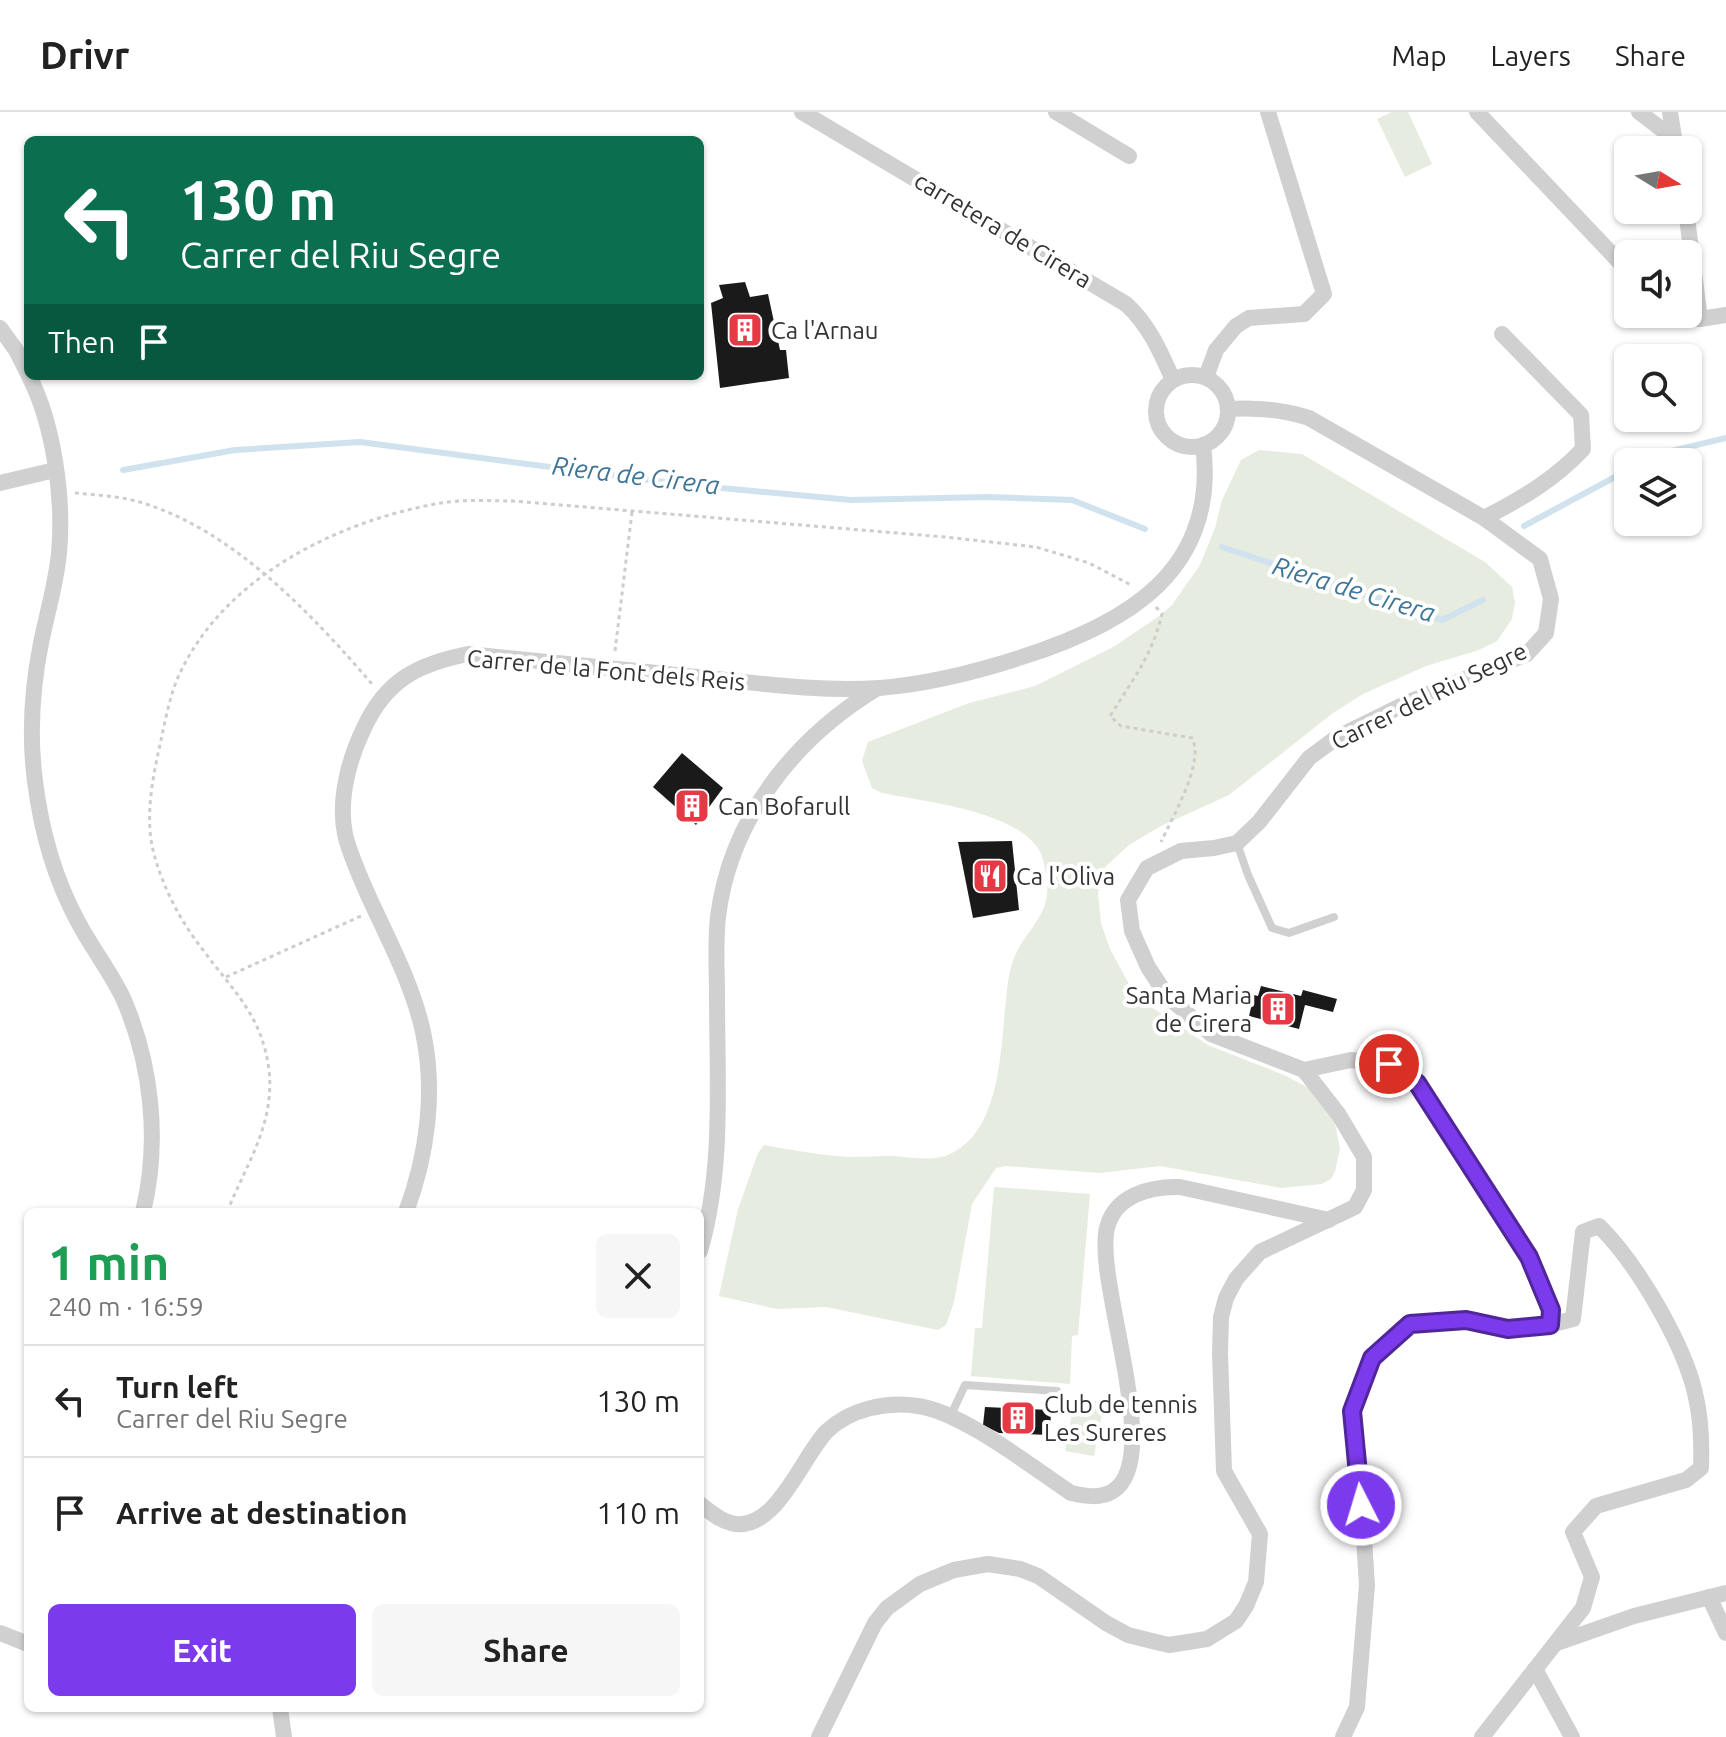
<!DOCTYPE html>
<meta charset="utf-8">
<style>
body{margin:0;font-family:Ubuntu,sans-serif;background:#f6f6f6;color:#222;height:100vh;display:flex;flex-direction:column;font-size:30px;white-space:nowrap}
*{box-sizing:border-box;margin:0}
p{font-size:26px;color:#767676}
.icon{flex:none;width:44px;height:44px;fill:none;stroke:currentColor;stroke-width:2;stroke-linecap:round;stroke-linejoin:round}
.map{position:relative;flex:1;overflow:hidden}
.sheet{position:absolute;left:24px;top:1096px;width:680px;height:504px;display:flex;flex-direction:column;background:#fff;border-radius:12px;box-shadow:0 2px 6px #0004}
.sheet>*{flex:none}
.banner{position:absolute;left:24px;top:24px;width:680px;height:244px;border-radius:12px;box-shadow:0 2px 6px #0004;background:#0b6e4f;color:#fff;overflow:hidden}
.needle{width:52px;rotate:101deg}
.controls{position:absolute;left:1614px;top:24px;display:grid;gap:16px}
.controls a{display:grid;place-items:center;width:88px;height:88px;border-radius:12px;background:#fff;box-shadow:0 2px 6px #0004;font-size:40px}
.pin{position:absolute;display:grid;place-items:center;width:68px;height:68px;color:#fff;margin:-34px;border:4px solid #fff;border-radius:50%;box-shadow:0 2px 8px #0007}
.me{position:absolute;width:88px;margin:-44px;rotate:355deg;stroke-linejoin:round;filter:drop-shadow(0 0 6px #0008)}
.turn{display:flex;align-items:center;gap:28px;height:168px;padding:0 24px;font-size:36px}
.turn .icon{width:104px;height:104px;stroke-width:2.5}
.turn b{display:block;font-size:56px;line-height:68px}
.then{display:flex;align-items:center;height:76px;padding:0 24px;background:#0003;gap:16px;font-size:30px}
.round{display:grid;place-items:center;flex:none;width:84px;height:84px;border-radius:12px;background:#f6f6f6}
.summary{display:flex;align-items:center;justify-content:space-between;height:136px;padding:0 24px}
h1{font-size:48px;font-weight:600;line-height:60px;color:#1e9e55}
.primary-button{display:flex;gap:16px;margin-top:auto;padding:16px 24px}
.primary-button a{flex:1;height:92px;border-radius:12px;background:#7c3aed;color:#fff;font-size:32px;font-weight:600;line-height:92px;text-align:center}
.primary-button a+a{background:#f6f6f6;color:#222}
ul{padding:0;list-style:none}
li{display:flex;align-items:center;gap:24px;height:112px;padding:0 24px;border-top:2px solid #e0e0e0}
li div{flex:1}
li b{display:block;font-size:30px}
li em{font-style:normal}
header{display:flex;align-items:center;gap:48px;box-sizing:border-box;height:112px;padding:0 40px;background:#fff;border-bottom:2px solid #e0e0e0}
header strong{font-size:38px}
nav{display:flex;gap:44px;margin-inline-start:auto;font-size:28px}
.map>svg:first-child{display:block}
.green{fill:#e6ecdf}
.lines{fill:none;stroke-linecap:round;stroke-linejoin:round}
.stream{stroke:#cfe2ee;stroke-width:6}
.building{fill:#1a1a1a}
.path{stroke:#cdcdcd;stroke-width:3;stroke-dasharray:4 4;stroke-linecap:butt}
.lane{stroke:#d0d0d0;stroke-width:8}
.street{stroke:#d0d0d0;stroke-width:16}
.route-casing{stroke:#51269a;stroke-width:20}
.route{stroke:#7c3aed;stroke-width:14}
.labels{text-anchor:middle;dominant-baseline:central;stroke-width:8;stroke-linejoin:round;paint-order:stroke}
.street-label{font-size:24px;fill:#333;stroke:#fff}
.poi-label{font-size:24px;fill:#333;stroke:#fff;text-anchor:start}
.water-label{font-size:26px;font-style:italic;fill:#3f7597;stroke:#fff}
</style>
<header>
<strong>Drivr</strong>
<nav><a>Map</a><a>Layers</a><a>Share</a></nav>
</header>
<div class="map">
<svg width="1726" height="1625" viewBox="0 0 1726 1625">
<rect width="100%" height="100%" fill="#fff"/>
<g class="green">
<polygon points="1392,0 1408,0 1432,52 1405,65 1377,7"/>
<path d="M1259 338 1302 342 1485 450 1512 475 1515 491 1512 507 1497 529 1479 538 1426 554 1363 582 1333 601 1229 683 1161 714 1129 733 1106 754 1101 762 1098 781 1101 811 1110 837 1130 874 1151 895 1208 933 1284 963 1309 976 1334 1006 1340 1037 1335 1059 1331 1067 1322 1072 1281 1076 1160 1054 1100 1061 1005 1054 996 1056 972 1092 954 1190 946 1213 938 1218 826 1195 777 1197 719 1184 738 1097 758 1041 764 1033C788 1037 812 1042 836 1044 854 1046 872 1044 890 1044 909 1045 933 1050 950 1042 1009 1015 999 912 1010 859 1019 818 1055 808 1046 761 1044 753 1043 744 1039 738 1014 698 925 690 882 681L872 676 862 649 868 630 969 591 1035 574 1115 534 1162 502 1172 493 1200 453 1215 416 1222 388 1241 348Z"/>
<polygon points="994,1075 1090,1082 1078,1223 1072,1224 1070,1272 971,1264 975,1216 982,1216"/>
<polygon points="1075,1285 1104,1291 1094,1344 1065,1339"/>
</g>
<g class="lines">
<g class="stream">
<polyline points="1644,350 1659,342 1726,326"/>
<polyline points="123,358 235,338 360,330 688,373 851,388 987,385 1072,388 1145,417"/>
<polyline points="1524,414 1628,358"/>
<polyline points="1222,435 1442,508 1483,488"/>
</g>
</g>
<g class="building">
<polygon points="745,170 750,185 768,182 780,238 786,238 789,266 720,276 711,191 723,186 719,173"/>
<polygon points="682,641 723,676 696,713 653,675"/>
<polygon points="1012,729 1019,798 973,806 958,730"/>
<polygon points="1261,874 1301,884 1303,878 1337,887 1333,900 1305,893 1299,917 1249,904 1254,883 1258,884"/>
<polygon points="985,1295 1051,1298 1050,1323 999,1321 983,1313"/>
</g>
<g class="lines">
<g class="path">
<path d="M75 381C95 383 117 384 136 389 230 415 310 500 372 572"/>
<path d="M1156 495 1162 502C1151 546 1133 567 1110 604L1121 614 1192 626C1205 650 1172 706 1161 730"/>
<polyline points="615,539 632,400"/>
<polyline points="226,865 361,804"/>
<path d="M227 1100C246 1053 275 1012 269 958 262 903 233 879 203 838 181 810 163 776 154 742 144 706 153 664 161 628 165 609 169 589 176 570 219 467 336 409 441 391 464 387 490 389 513 389L945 425 1036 435 1089 451 1133 474"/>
</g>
<g class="lane">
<polyline points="1237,731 1248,763 1272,816 1289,821 1334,805"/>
<polyline points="951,1303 965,1273 1057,1279"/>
</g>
<g class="street">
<path d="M802 0 1126 192C1149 213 1160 239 1173 268"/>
<polyline points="1056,0 1129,44"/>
<polyline points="1477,0 1628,159"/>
<polyline points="1639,0 1673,26"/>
<polyline points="1670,0 1676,38"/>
<polyline points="1678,202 1700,207 1686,98"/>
<polyline points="1700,207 1726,203"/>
<polyline points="0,216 16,238 28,262"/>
<circle cx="1192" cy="299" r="36"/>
<path d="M29 264C54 313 64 387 59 441 56 472 47 501 41 531 32 576 29 623 35 669 41 717 54 765 77 808 91 835 110 859 123 886 152 952 160 1030 143 1100"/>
<polyline points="1206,265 1216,238 1236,214 1249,206 1304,202 1324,182 1268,0"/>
<path d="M1228 297C1257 295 1281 297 1309 306L1484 406 1540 447 1551 487 1546 521 1527 542 1409 590 1336 626 1309 646 1259 710 1237 731 1214 736 1181 739 1147 756 1128 788 1132 819 1148 855 1167 884 1211 922 1304 958 1351 948 1389 952 1417 971 1529 1145 1551 1198 1550 1213 1508 1217 1466 1208 1410 1212 1372 1246 1352 1299 1360 1366 1367 1473 1357 1595 1343 1625"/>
<polyline points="0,371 55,358"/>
<path d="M1484 406C1521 387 1554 368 1583 337L1581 303 1502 222"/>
<path d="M406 1100C427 1044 436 980 423 920 412 869 385 822 364 774 357 757 349 740 345 722 338 687 349 647 364 616 386 568 418 552 468 542 544 550 621 557 697 565 757 571 819 580 879 576 928 572 976 560 1022 545 1126 512 1219 459 1203 333"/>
<path d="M700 1139C724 1057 717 969 717 884 717 858 715 831 718 805 730 707 794 627 876 577"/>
<path d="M700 1392C709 1399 719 1408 731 1411 775 1423 802 1344 827 1319 850 1297 887 1289 918 1294 962 1300 1032 1355 1071 1381 1085 1384 1100 1387 1113 1379 1165 1347 1094 1169 1107 1116 1115 1083 1151 1074 1180 1075L1329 1108"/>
<polyline points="1709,1485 1726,1521"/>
<polyline points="0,1521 28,1532"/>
<polyline points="1557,1531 1634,1504 1726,1481"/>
<polyline points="1535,1557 1572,1625"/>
<polyline points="280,1596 284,1625"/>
<polyline points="819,1625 875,1511 887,1496 920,1472 954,1458 988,1452 1020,1457 1038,1464 1106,1511 1128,1523 1156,1530 1169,1533 1207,1527 1236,1509 1246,1494 1256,1470 1260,1422 1224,1359 1220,1241 1221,1205 1226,1186 1236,1167 1260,1140 1355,1095 1364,1078 1364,1045 1339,1003 1304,958"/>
<path d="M1482 1625 1583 1496 1592 1465 1573 1420 1596 1394 1686 1368 1701 1356C1702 1330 1701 1305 1695 1281 1683 1230 1636 1150 1599 1114L1583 1120 1573 1207 1550 1213"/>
</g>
</g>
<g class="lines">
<defs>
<polyline id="route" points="1361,1393 1352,1299 1372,1246 1410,1212 1466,1208 1508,1217 1550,1213 1551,1198 1529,1145 1417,971 1389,952"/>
</defs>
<use href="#route" class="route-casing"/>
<use href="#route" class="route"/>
</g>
<defs>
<symbol id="building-square" viewBox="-11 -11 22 22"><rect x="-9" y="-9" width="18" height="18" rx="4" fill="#e63946" stroke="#fff"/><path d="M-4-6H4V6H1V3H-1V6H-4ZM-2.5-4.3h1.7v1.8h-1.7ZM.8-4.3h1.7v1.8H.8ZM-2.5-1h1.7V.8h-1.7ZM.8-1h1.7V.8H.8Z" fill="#fff"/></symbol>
<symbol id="restaurant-square" viewBox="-11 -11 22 22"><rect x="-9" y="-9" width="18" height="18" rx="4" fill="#e63946" stroke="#fff"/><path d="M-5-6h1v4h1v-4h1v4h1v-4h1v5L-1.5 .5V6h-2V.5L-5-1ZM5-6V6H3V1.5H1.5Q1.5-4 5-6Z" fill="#fff"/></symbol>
</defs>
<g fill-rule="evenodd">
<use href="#building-square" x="725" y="198" width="40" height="40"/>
<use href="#building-square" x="672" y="674" width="40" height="40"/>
<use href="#restaurant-square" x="970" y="744" width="40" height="40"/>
<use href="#building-square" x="1258" y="877" width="40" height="40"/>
<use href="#building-square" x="998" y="1286" width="40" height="40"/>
</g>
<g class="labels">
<g class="street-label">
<text transform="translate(1003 118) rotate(31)">carretera de Cirera</text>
<text transform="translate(606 558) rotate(5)">Carrer de la Font dels Reis</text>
<text transform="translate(1429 584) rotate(-26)">Carrer del Riu Segre</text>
</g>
<g class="poi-label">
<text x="771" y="218">Ca l'Arnau</text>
<text x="718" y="694">Can Bofarull</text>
<text x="1016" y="764">Ca l'Oliva</text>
<text x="1252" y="883" text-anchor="end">Santa Maria<tspan x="1252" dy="28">de Cirera</tspan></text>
<text x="1044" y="1292">Club de tennis<tspan x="1044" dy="28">Les Sureres</tspan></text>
</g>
<g class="water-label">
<text transform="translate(636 363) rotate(7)">Riera de Cirera</text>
<text transform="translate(1354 477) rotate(17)">Riera de Cirera</text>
</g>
</g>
</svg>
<div class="controls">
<a><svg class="needle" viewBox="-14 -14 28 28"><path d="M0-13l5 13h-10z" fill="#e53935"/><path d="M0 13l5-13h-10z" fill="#767676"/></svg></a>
<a><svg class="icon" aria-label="sound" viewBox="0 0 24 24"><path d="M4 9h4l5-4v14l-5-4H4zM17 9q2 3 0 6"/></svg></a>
<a><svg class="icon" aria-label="search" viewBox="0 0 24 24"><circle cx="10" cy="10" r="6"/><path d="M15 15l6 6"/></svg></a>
<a><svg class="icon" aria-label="layers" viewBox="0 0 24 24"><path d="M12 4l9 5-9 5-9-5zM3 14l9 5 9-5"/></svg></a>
</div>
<div class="pin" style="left:1389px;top:952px;background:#d93025"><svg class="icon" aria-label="arrive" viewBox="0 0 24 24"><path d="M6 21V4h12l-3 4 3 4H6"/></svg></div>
<svg class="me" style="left:1361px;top:1393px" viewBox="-20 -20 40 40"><circle r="17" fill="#7c3aed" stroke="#fff" stroke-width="3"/><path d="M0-11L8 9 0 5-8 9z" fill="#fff"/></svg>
<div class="banner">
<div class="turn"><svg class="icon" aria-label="left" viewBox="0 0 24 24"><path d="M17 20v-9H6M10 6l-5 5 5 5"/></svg><div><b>130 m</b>Carrer del Riu Segre</div></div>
<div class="then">Then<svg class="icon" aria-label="arrive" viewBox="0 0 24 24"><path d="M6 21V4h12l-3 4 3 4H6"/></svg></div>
</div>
<section class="sheet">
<div class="summary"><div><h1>1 min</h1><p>240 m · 16:59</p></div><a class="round"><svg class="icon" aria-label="close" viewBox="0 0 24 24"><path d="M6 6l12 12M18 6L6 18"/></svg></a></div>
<ul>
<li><svg class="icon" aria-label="left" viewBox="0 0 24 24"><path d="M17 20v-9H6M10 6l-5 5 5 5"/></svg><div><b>Turn left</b><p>Carrer del Riu Segre</p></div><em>130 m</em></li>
<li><svg class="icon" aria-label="arrive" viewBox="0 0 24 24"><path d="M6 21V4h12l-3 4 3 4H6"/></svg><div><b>Arrive at destination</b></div><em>110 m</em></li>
</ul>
<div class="primary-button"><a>Exit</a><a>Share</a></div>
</section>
</div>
